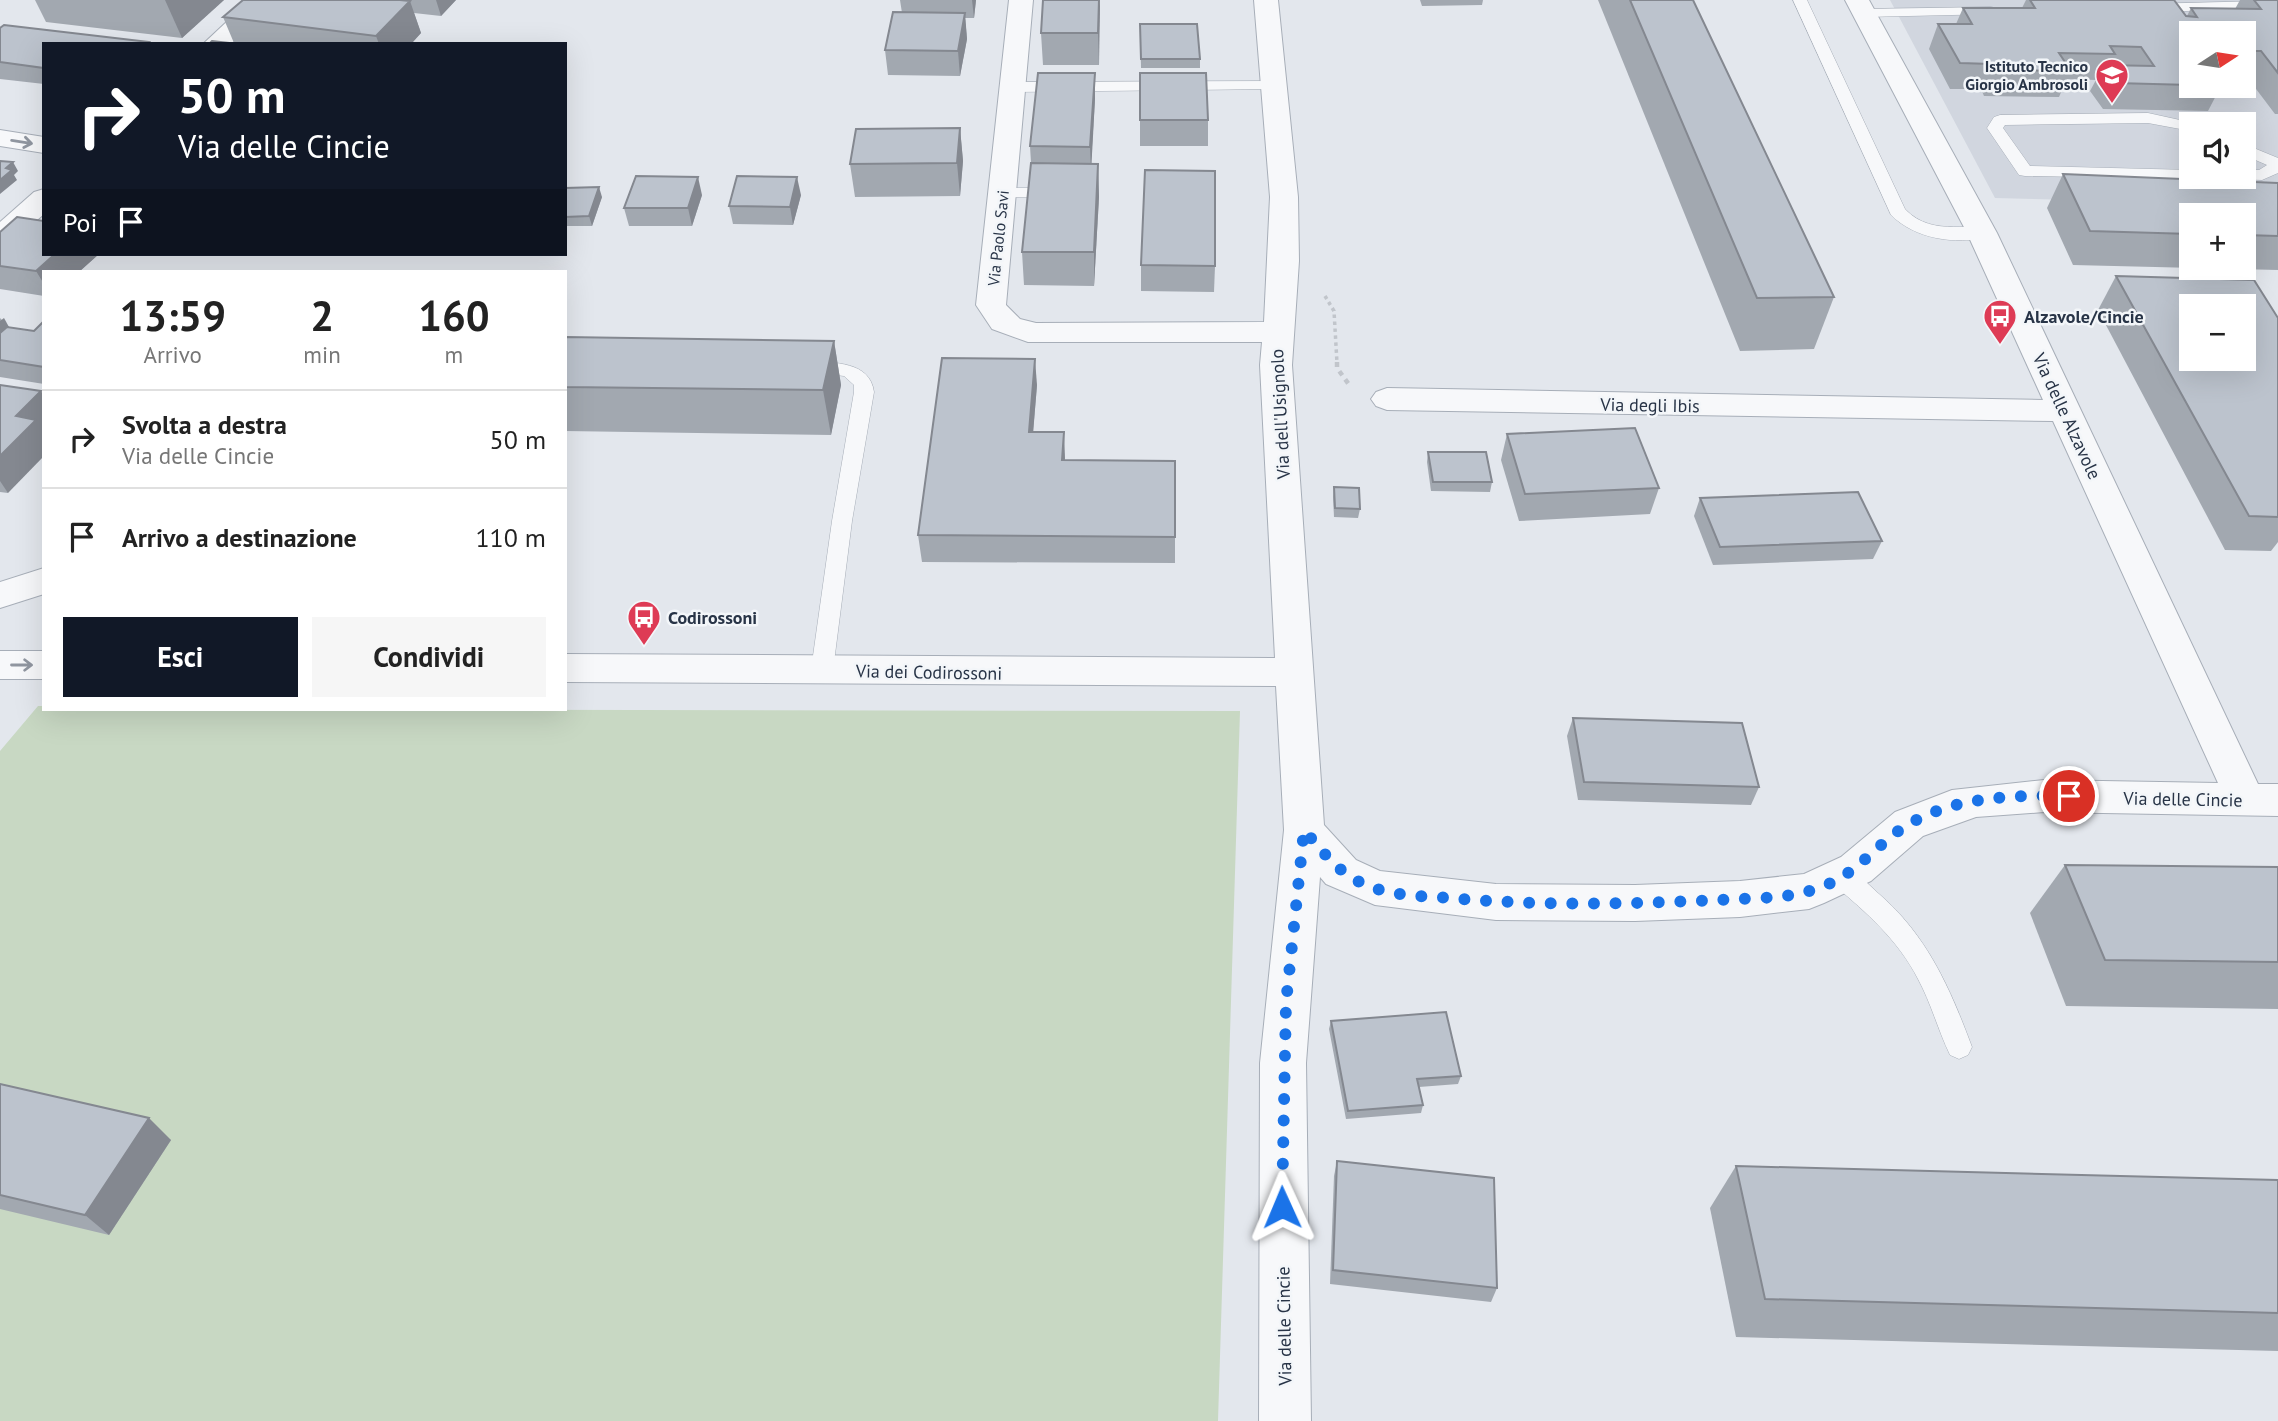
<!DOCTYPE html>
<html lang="it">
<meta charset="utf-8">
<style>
body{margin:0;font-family:"PT Sans",sans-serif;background:#f6f6f6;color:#222;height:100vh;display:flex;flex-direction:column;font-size:26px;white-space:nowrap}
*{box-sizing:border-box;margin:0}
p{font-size:23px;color:#767676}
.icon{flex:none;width:38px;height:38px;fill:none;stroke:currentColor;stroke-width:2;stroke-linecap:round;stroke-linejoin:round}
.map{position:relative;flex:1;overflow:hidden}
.drawer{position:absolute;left:42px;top:270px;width:525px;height:441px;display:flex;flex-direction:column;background:#fff;border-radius:0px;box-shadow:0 7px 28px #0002}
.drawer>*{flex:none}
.banner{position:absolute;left:42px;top:42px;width:525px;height:214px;border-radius:0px;box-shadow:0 7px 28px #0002;background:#111827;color:#fff;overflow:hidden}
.needle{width:46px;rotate:78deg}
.buttons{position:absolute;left:2179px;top:21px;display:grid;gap:14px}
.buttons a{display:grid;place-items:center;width:77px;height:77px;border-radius:0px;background:#fff;box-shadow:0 7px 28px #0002;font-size:35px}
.pin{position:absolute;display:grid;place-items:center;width:60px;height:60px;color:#fff;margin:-30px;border:4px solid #fff;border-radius:50%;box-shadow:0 2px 7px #0007}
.me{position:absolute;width:77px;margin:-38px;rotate:359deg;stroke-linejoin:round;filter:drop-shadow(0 0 5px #0008)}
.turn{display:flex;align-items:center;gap:24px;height:147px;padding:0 21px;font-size:32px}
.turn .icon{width:91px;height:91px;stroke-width:2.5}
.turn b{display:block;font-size:49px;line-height:60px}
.then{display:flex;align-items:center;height:66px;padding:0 21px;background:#0003;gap:14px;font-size:26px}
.eta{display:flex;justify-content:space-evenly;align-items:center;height:119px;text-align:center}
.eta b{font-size:42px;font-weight:700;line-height:49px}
.action{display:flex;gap:14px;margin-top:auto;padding:14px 21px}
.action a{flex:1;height:80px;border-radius:0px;background:#111827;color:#fff;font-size:28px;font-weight:700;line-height:80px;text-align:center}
.action a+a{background:#f6f6f6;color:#222}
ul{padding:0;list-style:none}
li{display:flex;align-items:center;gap:21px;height:98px;padding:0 21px;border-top:2px solid #e0e0e0}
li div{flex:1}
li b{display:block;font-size:26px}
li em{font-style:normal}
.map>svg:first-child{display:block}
.built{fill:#d1d6df;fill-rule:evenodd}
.green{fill:#c8d8c3}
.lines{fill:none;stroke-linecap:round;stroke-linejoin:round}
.lane-casing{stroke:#a7aeb8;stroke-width:1}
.street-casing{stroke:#a7aeb8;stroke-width:2}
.path-far1{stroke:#c1c5cb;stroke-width:3.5;stroke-dasharray:3.5 3.5;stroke-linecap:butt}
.path{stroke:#c1c5cb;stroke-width:4.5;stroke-dasharray:5 5;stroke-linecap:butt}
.lane{fill:#f7f8fa;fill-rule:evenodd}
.street{fill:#f7f8fa;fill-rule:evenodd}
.wall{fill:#a2a8b0;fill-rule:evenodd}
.shaded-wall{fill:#848890}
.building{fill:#bcc3cd;stroke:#848890;stroke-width:2;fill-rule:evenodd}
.oneway{stroke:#9096a0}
.route{stroke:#1a73e8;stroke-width:12;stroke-dasharray:0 21.6}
.labels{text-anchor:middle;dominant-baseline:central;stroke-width:5;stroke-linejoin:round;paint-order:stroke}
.far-poi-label{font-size:16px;font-weight:bold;fill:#283447;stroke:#f3f6f9;text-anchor:end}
.far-street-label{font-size:16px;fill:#283447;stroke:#f3f6f9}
.poi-label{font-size:18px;font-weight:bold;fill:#283447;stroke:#f3f6f9;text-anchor:start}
.street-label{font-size:18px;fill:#283447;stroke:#f3f6f9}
</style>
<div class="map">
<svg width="2278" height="1421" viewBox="0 0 2278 1421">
<rect width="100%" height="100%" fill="#e3e7ed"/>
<path class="built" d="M1890 0H2278V205L1995 198ZM2191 33H2244V86H2191ZM2191 124H2244V177H2191Z"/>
<polygon class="green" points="38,706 44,706 44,709 1240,711 1218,1421 0,1421 0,751"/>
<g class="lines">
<defs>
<g id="lane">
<path d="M1793 0H1807L1905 209C1934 240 1976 218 1991 233L1988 237C1955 245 1915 239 1891 215Z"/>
<polygon points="2263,1 2278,4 2278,12 2263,9 2147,12 2140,8 2147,4"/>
<polygon points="1991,7 1996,8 1996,14 1864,17 1857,13 1864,9"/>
<polygon points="1275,81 1281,83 1281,89 1012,92 1004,87 1012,82"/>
<polygon points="2148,113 2198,124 2191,124 2191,131 2148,123 2005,125 2003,128 2030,166 2191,170 2191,177 2197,179 2025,176 2019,175 1987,128 1994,117 2000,115"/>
<polygon points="2244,144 2278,158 2278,173 2262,180 2238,179 2244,177 2244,170 2259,170 2267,165 2244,155"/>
<polygon points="1002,188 1059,188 1067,193 1059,198 996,197 994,193 996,189"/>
<path d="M810 361C834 363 870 361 874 392L852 521 833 670 830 676H814L811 670 832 521 854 392V385L844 376 803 371 801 367Z"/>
<path d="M1843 868C1857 872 1867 883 1878 893 1927 935 1950 988 1972 1047L1968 1055 1959 1059 1950 1055C1938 1030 1931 1003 1918 979 1898 940 1867 913 1834 885L1831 878 1834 871Z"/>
</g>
<g id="street">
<polygon points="250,0 277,0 231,44 203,44"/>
<polygon points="1009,0 1033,0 1006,305 1020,319 1036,323 1264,322 1270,197 1254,0 1278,0 1298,197 1299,261 1292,365 1324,825 1356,860 1380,871 1496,884 1635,885 1740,881 1804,874 1841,857 1895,812 1952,790 2044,780 2218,783 2053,421 1387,410 1376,406 1371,399 1376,392 1387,388 2043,400 1967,233 1845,0 1869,0 1997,233 2258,784 2278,784 2278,816 2044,812 1976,817 1923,836 1871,881 1824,903 1809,909 1740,917 1635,921 1496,920 1375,905 1326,884 1320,877 1306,1063 1311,1421 1259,1421 1260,1063 1284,830 1276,686 565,682 565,654 1275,658 1260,365 1262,342 1028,342 992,329 976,305"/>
<polygon points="0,130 44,137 44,153 0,146"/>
<polygon points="44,189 44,214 10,244 0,247 0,222 34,192"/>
<polygon points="44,568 44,594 0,608 0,582"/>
<rect x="0" y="651" width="44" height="28"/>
</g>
</defs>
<use href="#lane" class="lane-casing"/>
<use href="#street" class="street-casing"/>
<polyline class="path-far1" points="1325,296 1334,311 1337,363"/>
<polyline class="path" points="1337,362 1337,368 1350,386"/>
<use href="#lane" class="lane"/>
<use href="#street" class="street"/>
</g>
<g class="wall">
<polygon points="35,0 224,0 182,38 46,22"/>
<polygon points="243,0 456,0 441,16 414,13 421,33 411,44 209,44 234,43 223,17"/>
<polygon points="900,0 976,0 974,18 965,18 967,39 960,76 888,75 885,50 902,13"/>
<polygon points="1099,0 1099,65 1043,65 1041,33"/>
<polygon points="1420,0 1483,0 1482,5 1422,6"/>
<polygon points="1598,0 1693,0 1834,297 1814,349 1740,351"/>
<polygon points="2026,0 2174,0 2187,16 2191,8 2235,9 2240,0 2278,0 2278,114 2275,114 2247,77 2244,77 2244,33 2191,33 2191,86 2221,86 2208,111 2103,109 2090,91 2096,80 2067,79 2059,97 1984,96 1981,89 1950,89 1929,49 1938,24 1956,24 1963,8 2022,8"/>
<polygon points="1140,24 1200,59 1200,68 1141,68"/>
<polygon points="0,28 149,42 150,44 44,44 44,84 0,79"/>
<polygon points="1140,73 1208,120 1208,146 1140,146"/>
<polygon points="1095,99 1091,164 1098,164 1099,197 1094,286 1024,285 1022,252 1031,163 1030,146"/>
<polygon points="960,128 963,161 960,196 855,197 850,164"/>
<path d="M2063 174 2278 183V270L2073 265 2047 208ZM2191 215H2244V268H2191Z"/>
<polygon points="565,188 602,197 592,226 565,226"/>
<polygon points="702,195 692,226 629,226 624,208"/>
<polygon points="801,195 793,225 733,224 729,206"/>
<polygon points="44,254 99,254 80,271 44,271 44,296 0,289 0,266"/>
<polygon points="1141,265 1215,266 1214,292 1141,291"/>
<polygon points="2116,276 2278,318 2278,542 2271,551 2225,550 2098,310"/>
<polygon points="0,318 9,327 34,331 44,321 44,384 0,377"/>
<polygon points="565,337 834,341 841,385 831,435 565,431"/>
<polygon points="0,385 8,493 0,492"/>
<polygon points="1037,385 1033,432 1065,460 1175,537 1175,563 922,562 918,535"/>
<polygon points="1507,434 1659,488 1650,514 1519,521 1501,460"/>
<polygon points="1428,452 1492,482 1490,492 1431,491 1427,462"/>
<polygon points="1334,487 1360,509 1358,518 1334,517 1333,497"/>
<polygon points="1700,498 1882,541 1873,559 1713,565 1694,516"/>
<polygon points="1573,718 1759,787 1751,805 1578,800 1567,736"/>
<polygon points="2065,865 2278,867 2278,1009 2066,1006 2030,913"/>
<polygon points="1331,1021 1461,1076 1458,1084 1419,1087 1423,1105 1421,1113 1346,1119 1329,1029"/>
<polygon points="0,1084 171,1140 109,1235 0,1209"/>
<polygon points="1337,1161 1497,1288 1491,1302 1330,1284 1334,1176"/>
<polygon points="1736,1166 2278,1180 2278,1351 1736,1337 1710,1208"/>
</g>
<g class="shaded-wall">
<polygon points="165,0 224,0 182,38"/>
<polygon points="436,0 456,0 441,16"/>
<polygon points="972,0 976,0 974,18"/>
<polygon points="1099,0 1100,6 1099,65 1098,33"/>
<polygon points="410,1 421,33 411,44 379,44 376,36"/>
<polygon points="965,13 967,39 960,76 958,51"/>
<polygon points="1095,73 1095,99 1091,173 1090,147"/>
<polygon points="960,128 963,161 960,196 957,163"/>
<polygon points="13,162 18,171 14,175 17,180 0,194 0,180 6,168"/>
<polygon points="1098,164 1099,197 1094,286 1094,252"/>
<polygon points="698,177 702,195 692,226 688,208"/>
<polygon points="797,177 801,195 793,225 790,207"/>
<polygon points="599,187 602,197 592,226 589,216"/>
<polygon points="55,254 99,254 80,271 44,271 44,284 36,271"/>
<polygon points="4,318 9,327 0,337 0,321"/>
<polygon points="834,341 841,385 831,435 823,390"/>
<polygon points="1035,359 1037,385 1031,458 1029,432"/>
<polygon points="41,391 44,396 44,456 8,493 0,481 0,456 16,416"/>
<polygon points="1064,432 1065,458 1063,487 1062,460"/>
<polygon points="149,1118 171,1140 109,1235 85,1215"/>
</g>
<g class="building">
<polygon points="243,0 400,0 410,1 376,36 223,17"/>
<polygon points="1043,0 1099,0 1098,33 1041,33"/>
<polygon points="1630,0 1693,0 1834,297 1757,298"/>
<polygon points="2030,0 2174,0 2186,16 2197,17 2191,8 2261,9 2254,0 2278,0 2278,73 2261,51 2244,51 2244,33 2191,33 2191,85 2115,83 2102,65 2154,66 2141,47 2110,46 2115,54 2059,53 2071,71 1995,70 1991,64 1960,63 1938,24 1972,24 1963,8 2035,8"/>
<polygon points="893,12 965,13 958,51 885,50"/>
<polygon points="1140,24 1197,24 1200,59 1141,59"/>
<polygon points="4,25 149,42 147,44 44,44 44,68 0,62 0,28"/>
<polygon points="212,41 238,44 209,44"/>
<polygon points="1038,73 1095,73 1090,147 1030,146"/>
<polygon points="1140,73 1206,73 1208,120 1140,120"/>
<polygon points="960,128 957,163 850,164 856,129"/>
<polygon points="0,161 13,162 6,168 12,170 0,180"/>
<polygon points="1031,163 1098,164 1094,252 1022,252"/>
<polygon points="1145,170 1215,171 1215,266 1141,265"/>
<polygon points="2063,174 2278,183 2278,236 2244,235 2244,215 2191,215 2191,234 2090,231"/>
<polygon points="636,176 698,177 688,208 624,208"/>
<polygon points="737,176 797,177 790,207 729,206"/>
<polygon points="599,187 589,216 565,217 565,188"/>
<polygon points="17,217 44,221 44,254 55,254 36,271 0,266 0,232"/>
<path d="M2116 276 2254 280 2278 318V517L2249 516ZM2191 306H2244V359H2191Z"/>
<polygon points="44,321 44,367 0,360 0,333 7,327 34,331"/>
<polygon points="565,337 834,341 823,390 565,387"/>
<polygon points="942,358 1035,359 1029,432 1064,432 1062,460 1175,461 1175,537 918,535"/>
<polygon points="0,385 41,391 16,416 36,420 0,456"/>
<polygon points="1635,428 1659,488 1525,494 1507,434"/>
<polygon points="1428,452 1486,452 1492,482 1433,482"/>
<polygon points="1334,487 1359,488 1360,509 1335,508"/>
<polygon points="1858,492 1882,541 1720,547 1700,498"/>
<polygon points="1573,718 1742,723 1759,787 1584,782"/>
<polygon points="2065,865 2278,867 2278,962 2105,960"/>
<polygon points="1446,1012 1461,1076 1417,1079 1423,1105 1348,1111 1331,1021"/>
<polygon points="0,1084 149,1118 85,1215 0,1195"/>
<polygon points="1337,1161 1494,1178 1497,1288 1333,1270"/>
<polygon points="1736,1166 2278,1180 2278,1313 1765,1299"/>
</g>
<defs><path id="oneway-shaft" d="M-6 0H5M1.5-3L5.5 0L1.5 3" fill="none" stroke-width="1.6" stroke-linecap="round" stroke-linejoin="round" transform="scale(1.75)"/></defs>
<g class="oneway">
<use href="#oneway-shaft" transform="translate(22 142) rotate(9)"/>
<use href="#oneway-shaft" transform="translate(22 665)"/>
</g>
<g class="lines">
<path class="route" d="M1282 1207 1286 1003 1304 830C1323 852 1338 873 1366 885 1392 896 1422 896 1450 898 1539 906 1630 904 1720 900 1749 898 1781 899 1809 891 1857 878 1871 847 1909 824 1956 796 2016 795 2069 796"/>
</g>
<defs>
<symbol id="school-pin" viewBox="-11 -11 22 30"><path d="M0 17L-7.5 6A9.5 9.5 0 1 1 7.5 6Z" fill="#de3b55" stroke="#f3f6f9"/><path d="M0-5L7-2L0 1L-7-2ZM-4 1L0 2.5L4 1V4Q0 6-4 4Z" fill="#fff"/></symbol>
<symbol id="bus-pin" viewBox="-11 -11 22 30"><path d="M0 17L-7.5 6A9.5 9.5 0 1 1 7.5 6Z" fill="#de3b55" stroke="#f3f6f9"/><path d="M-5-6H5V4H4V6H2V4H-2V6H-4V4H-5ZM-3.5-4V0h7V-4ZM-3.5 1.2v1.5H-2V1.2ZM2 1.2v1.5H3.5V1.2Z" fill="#fff"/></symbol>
</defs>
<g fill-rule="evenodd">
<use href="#school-pin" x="2093" y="56" width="38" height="52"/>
<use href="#bus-pin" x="1981" y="297" width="38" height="52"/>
<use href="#bus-pin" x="625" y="598" width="38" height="52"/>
</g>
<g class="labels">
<g class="far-poi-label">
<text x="2088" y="66">Istituto Tecnico<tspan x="2088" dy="18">Giorgio Ambrosoli</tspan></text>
</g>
<g class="far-street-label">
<text transform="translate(998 238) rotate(-84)">Via Paolo Savi</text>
</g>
<g class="poi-label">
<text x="2024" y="316">Alzavole/Cincie</text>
<text x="668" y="617">Codirossoni</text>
</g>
<g class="street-label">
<text transform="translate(1650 405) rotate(1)">Via degli Ibis</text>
<text transform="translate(1280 414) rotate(-93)">Via dell'Usignolo</text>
<text transform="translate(2067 416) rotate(65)">Via delle Alzavole</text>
<text transform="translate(929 672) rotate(1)">Via dei Codirossoni</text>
<text transform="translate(2183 799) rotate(1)">Via delle Cincie</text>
<text transform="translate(1284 1326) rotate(-91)">Via delle Cincie</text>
</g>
</g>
</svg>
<div class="buttons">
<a><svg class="needle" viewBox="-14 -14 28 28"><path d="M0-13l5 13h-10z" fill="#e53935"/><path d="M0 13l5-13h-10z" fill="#767676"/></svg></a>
<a><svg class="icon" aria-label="sound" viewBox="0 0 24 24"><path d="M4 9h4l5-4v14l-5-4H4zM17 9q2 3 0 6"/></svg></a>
<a>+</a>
<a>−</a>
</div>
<div class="pin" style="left:2069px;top:796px;background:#d93025"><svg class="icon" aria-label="arrive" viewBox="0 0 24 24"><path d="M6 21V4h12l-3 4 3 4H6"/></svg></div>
<svg class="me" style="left:1282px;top:1207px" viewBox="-20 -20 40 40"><path d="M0-17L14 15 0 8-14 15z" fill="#1a73e8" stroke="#fff" stroke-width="4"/></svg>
<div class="banner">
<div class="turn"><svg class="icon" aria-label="right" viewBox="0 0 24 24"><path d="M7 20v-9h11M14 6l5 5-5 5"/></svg><div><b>50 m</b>Via delle Cincie</div></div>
<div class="then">Poi<svg class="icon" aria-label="arrive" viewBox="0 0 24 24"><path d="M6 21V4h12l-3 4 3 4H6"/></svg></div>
</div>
<section class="drawer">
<div class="eta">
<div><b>13:59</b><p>Arrivo</p></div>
<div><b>2</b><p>min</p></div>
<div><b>160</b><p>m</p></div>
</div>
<ul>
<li><svg class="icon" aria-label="right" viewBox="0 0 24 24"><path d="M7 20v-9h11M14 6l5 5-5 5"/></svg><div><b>Svolta a destra</b><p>Via delle Cincie</p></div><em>50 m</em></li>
<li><svg class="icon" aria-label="arrive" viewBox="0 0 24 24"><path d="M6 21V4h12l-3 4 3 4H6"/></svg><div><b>Arrivo a destinazione</b></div><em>110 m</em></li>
</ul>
<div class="action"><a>Esci</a><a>Condividi</a></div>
</section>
</div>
